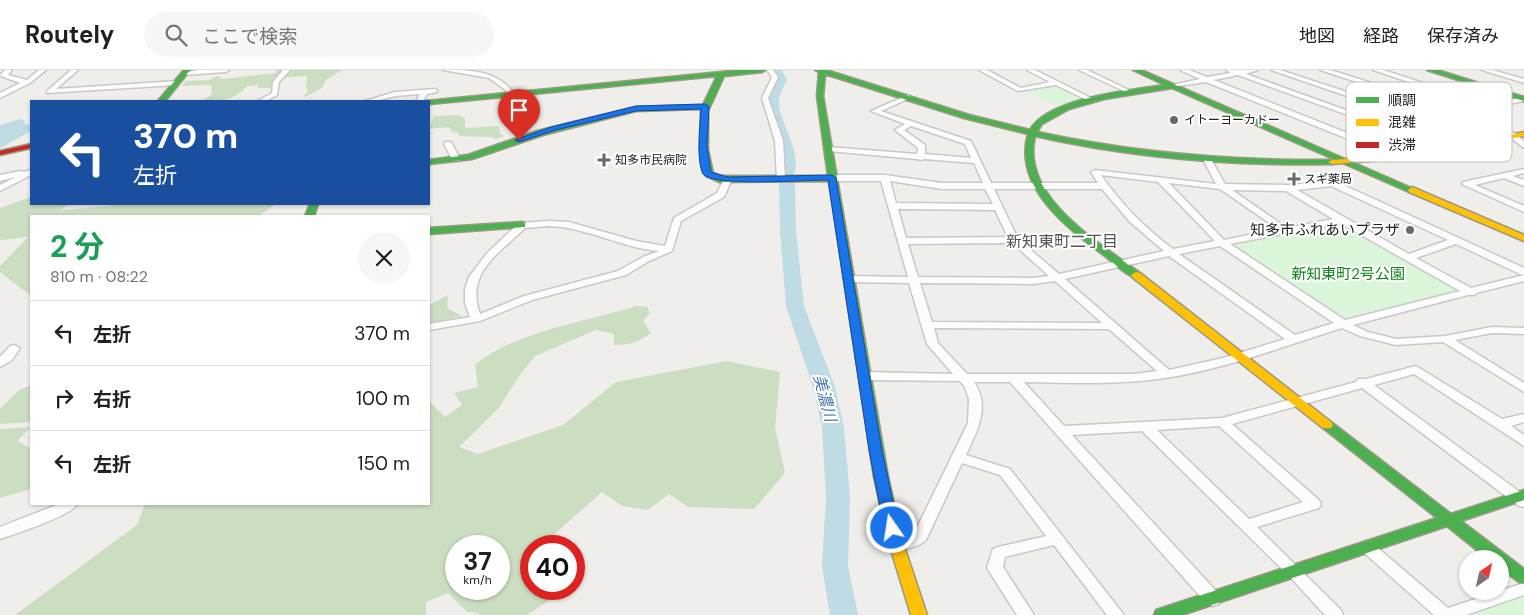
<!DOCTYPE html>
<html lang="ja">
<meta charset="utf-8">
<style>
body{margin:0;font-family:"DM Sans","Noto Sans JP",sans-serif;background:#f6f6f6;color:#202124;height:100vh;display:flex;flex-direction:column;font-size:19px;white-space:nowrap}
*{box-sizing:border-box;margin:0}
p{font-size:16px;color:#757577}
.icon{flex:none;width:28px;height:28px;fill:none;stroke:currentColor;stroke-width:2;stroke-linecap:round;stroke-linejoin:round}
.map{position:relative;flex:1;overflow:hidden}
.panel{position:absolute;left:30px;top:145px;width:400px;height:290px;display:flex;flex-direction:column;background:#fff;border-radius:0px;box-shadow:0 1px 4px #0004}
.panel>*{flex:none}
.hud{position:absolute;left:30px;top:30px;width:400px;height:105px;border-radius:0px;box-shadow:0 1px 4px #0004;background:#1a4fa0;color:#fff;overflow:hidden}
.needle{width:32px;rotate:34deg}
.fabs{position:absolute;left:1459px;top:480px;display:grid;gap:10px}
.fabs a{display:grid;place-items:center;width:50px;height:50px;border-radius:50%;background:#fff;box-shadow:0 1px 4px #0004;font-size:25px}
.speed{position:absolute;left:445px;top:465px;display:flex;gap:10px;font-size:25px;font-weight:700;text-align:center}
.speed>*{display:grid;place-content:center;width:65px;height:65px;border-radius:50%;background:#fff;box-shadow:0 1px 4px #0004;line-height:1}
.speed small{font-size:12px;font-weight:400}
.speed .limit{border:8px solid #d22;background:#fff;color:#111}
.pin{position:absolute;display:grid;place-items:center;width:42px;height:42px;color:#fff;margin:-51px -21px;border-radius:50% 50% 50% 0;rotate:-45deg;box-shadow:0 0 5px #0007}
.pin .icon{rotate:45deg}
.me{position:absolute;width:55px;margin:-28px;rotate:347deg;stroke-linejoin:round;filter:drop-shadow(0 0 4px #0008)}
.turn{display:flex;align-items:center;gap:18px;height:105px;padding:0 20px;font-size:22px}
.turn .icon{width:65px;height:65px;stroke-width:2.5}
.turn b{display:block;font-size:35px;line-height:42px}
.round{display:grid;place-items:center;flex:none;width:52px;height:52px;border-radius:26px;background:#f6f6f6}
.head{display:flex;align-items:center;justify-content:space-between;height:85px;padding:0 20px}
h1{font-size:30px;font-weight:700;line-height:38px;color:#1e9e55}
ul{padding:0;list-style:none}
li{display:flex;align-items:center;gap:15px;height:65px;padding:0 20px;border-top:1px solid #e0e0e0}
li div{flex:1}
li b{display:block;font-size:19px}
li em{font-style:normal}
header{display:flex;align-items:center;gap:30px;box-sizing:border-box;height:70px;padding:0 25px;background:#fff;border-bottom:1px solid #e0e0e0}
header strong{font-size:24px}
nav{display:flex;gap:28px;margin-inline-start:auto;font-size:18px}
.search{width:350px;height:45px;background:#f6f6f6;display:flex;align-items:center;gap:12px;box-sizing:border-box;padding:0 18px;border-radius:28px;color:#757577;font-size:19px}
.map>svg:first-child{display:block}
.forest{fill:#cbdec1;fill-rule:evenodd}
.park{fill:#daf5da}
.water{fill:#bfdbe3}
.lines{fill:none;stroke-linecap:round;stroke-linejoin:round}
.river{fill:#bfdbe3;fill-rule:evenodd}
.street-casing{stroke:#c9c8c7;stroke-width:3}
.fast-casing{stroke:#999a82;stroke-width:3}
.slow-casing{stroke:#999a82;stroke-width:3}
.jam-casing{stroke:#999a82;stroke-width:3}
.street{fill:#fdfcfc;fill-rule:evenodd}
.fast{fill:#4caf50;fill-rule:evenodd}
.slow{fill:#ffc107;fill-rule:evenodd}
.jam{fill:#c62828;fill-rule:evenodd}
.route{fill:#1a73e8;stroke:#114b97}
.poi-dot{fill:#6a6968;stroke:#fff;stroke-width:2}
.labels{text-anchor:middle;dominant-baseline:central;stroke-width:4;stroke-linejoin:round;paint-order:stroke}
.far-poi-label{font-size:12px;fill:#222;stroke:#fff;text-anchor:start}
.poi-label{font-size:15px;fill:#222;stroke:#fff;text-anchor:end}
.park-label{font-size:15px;fill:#0c8416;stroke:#fff}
.neighbourhood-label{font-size:16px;fill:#555;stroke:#fff}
.water-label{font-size:16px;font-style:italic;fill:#4a7aab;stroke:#fff}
.key{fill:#fff;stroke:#bdbdbd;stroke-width:1}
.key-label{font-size:14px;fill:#222}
</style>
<header>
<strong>Routely</strong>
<div class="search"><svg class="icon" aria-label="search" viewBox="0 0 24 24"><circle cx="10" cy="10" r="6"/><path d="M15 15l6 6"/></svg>ここで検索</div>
<nav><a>地図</a><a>経路</a><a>保存済み</a></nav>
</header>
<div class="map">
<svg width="1524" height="545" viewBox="0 0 1524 545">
<rect width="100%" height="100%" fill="#f0eeeb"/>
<g class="forest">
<path d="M277 0H342L326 10 322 18 305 27 303 26 307 23 308 20 306 19 307 6 277 8 272 18H258V15L247 16C236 30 219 31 203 31L212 24 211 15 182 16 186 11 209 10 218 6 223 9 275 3Z"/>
<polygon points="458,45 465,48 465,58 499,56 500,64 505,66 495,69 492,67 459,66 458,63 452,62 449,57 429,59 434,46"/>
<polygon points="31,127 31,134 69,134 61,140 109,136 116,134 276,134 258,146 31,146 31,226 0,202 0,196 28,167 0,170 0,138"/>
<polygon points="448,225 447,238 462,246 429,253 429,235"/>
<path d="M637 236 647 237 650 243 643 251 651 263C639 272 629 275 614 275V264L596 260 535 286 520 305 498 339 459 377 478 384 563 355 616 312 727 291 780 302 775 358 785 403 754 439 688 437 669 424 648 440 622 436 602 422 542 475 543 476H531V519H560L550 530 527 545H480L478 543 467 542 448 523 426 532V545H15L137 455 145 434H429V331L445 347 462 335 454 323 478 317 475 295C511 263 591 250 637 236ZM456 476H499V519H456Z"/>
<polygon points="31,315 31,352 0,354 0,339 19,320"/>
<polygon points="31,357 17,371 31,378 31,419 0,428 0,359"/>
</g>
<g class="park">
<polygon points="1057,15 1084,29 1058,36 1024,21"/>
<polygon points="1341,153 1463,221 1341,248 1234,175"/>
<polygon points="1522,526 1524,527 1524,545 1469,545"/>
</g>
<polygon class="water" points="20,49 24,50 25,54 31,55 31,61 0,78 0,55"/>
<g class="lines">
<g class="river">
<path d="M774 0H782L787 10C783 18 778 26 779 36 781 54 805 88 792 107H782L780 104C780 91 781 78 777 65 770 40 761 35 775 10L772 2Z"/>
<polygon points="787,109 792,111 795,114 796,161 804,236 835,317 844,357 850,427 848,496 858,545 830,545 822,496 826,427 822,357 813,317 786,236 780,161 779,114 782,111"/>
</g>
<defs>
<g id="street">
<polygon points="5,0 12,0 8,5 27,10 39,0 46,0 30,13 0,28 0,23 20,13 1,6 0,5"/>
<polygon points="71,0 78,0 56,19 177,11 180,13 177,15 47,23 47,21"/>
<polygon points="199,0 229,0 226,2 184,5 181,3"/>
<polygon points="283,0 290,0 279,12 277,25 266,31 258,31 272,23 273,12"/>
<path d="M443 0C472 0 496 0 515 24L510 25 503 18 489 8Z"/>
<polygon points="767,0 773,0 778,7 768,28 783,71 785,109 781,112 777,109 775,71 762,28 772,7"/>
<polygon points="979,0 987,0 1021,18 1050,12 1027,0 1035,0 1097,31 1091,32 1056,15 1018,21"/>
<polygon points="1079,0 1087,0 1135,23 1130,24"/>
<path d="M1180 0H1189L1207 7 1231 3 1226 0H1258L1246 4 1387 55 1414 49 1271 0H1280L1423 47 1450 42 1320 0H1330L1459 40 1481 36 1373 0H1383L1489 34 1524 27V31L1466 43 1517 64 1524 72V78L1511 68 1458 45 1353 66 1394 87 1395 89 1391 91 1343 67 1206 12 1172 17V15L1200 9ZM1238 5 1378 56 1347 63 1214 10Z"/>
<polygon points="1482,0 1492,0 1524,9 1524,13"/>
<polygon points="435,19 437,20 437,22 427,24 423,31 416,31 420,24 395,26 376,31 365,31 395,22"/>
<path d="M908 25 910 26V28L881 41 971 71 991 113H1098L1091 102 1095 100 1216 114 1203 89 1207 87 1211 89 1225 114 1288 115 1335 111 1524 198V211L1476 223 1475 225H1468L1353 255 1368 262 1396 269 1445 266 1492 257 1524 258V264L1492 263 1455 270 1524 313V322L1443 272 1396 275 1360 266 1342 258C1284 276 1226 299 1165 308 1119 315 1071 313 1024 312L1064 356 1222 348 1356 312 1358 309H1366L1416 296 1502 349 1524 344V352L1511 356 1524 365V376L1414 304 1374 315 1524 425V437L1519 436 1362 318 1232 354 1319 430 1321 434 1319 438 1257 457 1341 540 1343 545H1325L1289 506 1142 361 1072 365 1219 524 1221 529 1219 534 1213 536 1207 534 1010 312H974C991 336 977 361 966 385L1010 399 1124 545H1107L1054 475 1005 487 1003 497 1034 545H1017L987 498 993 479 998 477 1046 466 1000 405 962 393 926 470C917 478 902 481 891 477L889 473 891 469 911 466 915 462 968 353 969 329 965 317 960 311 865 310 859 306 865 302 953 304 927 274 909 213 849 212 844 209 849 206 908 207 881 111H832L828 108 832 105H885L942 113H983L974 93 924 89 921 90 917 89 828 81 824 79 828 77 917 84 918 78 895 60 905 54 871 41ZM911 56 965 74 971 88 925 84V75L904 60ZM1101 105 1158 112 1215 171 1173 179C1145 158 1121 134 1101 105ZM890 111 942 119H985L993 134 896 133ZM1169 113 1220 119 1278 159 1224 170ZM1331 116 1448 170 1409 184 1297 120ZM994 119H1102L1130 152 1164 181 1059 204 1018 169ZM1232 120 1286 121 1333 149 1287 158ZM898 139 995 140 1008 167 906 168ZM1340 153 1460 221 1345 250 1230 174ZM1012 173 1049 206 1033 208 918 207 908 174ZM1456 174 1520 204 1524 205 1471 218 1416 188ZM1220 176 1334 253 1295 265 1179 184ZM1169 186 1285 269 1223 288 1169 300 1065 209ZM1055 211 1102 253 932 252 920 213 1033 214ZM934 258 1109 259 1157 301 1134 304H967L938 273ZM1219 356 1303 432 1249 449 1157 360Z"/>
<polygon points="445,72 451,72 460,89 459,91 453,91 444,74"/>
<polygon points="1524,99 1524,103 1513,106 1524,110 1524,116 1504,108 1475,115 1524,136 1524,142 1462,114 1463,112"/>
<polygon points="31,100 31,105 0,121 0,115 16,107 0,111 0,105 20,101 24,102"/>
<path d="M728 106 732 109 724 127 681 151 672 181 649 191 626 205 532 230 480 251 429 260V254L470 247 465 233V219L469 207 487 183 519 153 549 151 569 152 636 171 665 176 674 148 717 123 724 109ZM549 156C587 157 621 178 659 181L643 187 618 201 524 226 480 244C465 202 499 184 525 158Z"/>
<polygon points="14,275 20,278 12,290 0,297 0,287 10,276"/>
<path d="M59 434H77C71 446 15 464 0 469V457Z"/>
<polygon points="1367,471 1372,473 1448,538 1524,513 1524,525 1466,545 1434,545 1362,481 1360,477 1362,473"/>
</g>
<g id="fast">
<polygon points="184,0 190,0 165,31 158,31"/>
<path d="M742 0H765L762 2 724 6 708 41V80L713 103 720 106H828L817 26 819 2 815 0H826L969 45 1030 60C1048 28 1131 20 1165 15L1133 0H1141L1416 120 1412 123 1409 122 1172 18 1104 29 1069 39 1042 54 1037 62C1134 83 1232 91 1332 90L1336 92 1332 94C1232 96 1133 88 1035 66 1020 127 1098 172 1140 203L1141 205 1136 208C1125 205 1114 193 1105 186 1067 158 1013 117 1028 64L964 48 825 4 823 26 826 44 888 407 886 411 881 412 876 411 874 407 829 111 719 112 706 106 700 80 701 39 636 41 543 65 472 89 429 94V90L468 85 537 61 636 37 703 35 717 6 429 34V31H427Z"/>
<polygon points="1427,0 1437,0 1524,27 1524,31"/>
<polygon points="310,134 318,134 314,146 305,146"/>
<polygon points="522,152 525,153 525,157 429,164 429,158"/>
<polygon points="1327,351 1331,352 1451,444 1524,420 1524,430 1461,451 1524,499 1524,514 1519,512 1500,498 1500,489 1488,489 1447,456 1182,545 1154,545 1156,540 1162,538 1437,448 1323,358 1321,355 1323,352"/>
</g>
<g id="slow">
<polygon points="1524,62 1524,66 1424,87 1332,94 1328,92 1332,90 1424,83"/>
<polygon points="1412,117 1524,165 1524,171 1409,122 1408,120"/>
<polygon points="1136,202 1140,203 1331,352 1333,355 1331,358 1323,358 1132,207 1131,205"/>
<polygon points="881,402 886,403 888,407 903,473 927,545 911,545 889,473 874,407 876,403"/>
</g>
<polygon id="jam" points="31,74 31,78 0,85 0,81"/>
</defs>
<use href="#street" class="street-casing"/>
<use href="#fast" class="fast-casing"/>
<use href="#slow" class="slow-casing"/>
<use href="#jam" class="jam-casing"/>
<use href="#street" class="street"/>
<use href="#fast" class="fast"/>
<use href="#slow" class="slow"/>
<use href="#jam" class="jam"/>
</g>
<path class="route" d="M705 34 709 36 707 76 711 102 728 107 832 105 836 108 882 380 899 458 897 462 892 464 886 462 884 458 869 380 828 110C810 110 711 117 703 104 696 91 700 54 701 39L636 41 556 60 519 72 515 70 551 57 636 36Z"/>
<g class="poi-dot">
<circle cx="1174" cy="50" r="5"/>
<path d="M601.5 82.5h5v5h5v5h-5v5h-5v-5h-5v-5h5z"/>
<path d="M1291.5 101.5h5v5h5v5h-5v5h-5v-5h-5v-5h5z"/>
<circle cx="1410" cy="160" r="5"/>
</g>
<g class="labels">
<g class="far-poi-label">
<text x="1184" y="50">イトーヨーカドー</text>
<text x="615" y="90">知多市民病院</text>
<text x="1304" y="109">スギ薬局</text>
</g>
<g class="poi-label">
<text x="1400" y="160">知多市ふれあいプラザ</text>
</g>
<g class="park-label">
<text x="1348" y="204">新知東町2号公園</text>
</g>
<g class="neighbourhood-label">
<text x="1062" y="171">新知東町二丁目</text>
</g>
<g class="water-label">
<text transform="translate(825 328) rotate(75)">美濃川</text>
</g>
</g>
<rect x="1346" y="12" width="166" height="80" rx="8" class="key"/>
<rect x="1356" y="27" width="23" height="6" fill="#4caf50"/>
<rect x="1356" y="49" width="23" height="7" fill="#ffc107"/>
<rect x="1356" y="72" width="23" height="6" fill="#c62828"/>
<g class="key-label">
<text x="1388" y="35">順調</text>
<text x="1388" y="57">混雑</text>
<text x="1388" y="80">渋滞</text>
</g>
</svg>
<div class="fabs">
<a><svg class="needle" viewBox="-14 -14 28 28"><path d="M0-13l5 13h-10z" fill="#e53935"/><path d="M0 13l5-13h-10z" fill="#757577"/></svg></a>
</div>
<div class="speed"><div>37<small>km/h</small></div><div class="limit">40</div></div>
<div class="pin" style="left:519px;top:70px;background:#d93025"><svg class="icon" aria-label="arrive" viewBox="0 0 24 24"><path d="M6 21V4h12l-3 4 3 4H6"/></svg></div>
<svg class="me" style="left:892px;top:458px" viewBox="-20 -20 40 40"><circle r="17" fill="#1a73e8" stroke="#fff" stroke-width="3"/><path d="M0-11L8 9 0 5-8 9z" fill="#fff"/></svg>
<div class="hud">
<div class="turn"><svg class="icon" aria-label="left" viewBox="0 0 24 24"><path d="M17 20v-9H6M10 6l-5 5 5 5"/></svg><div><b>370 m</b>左折</div></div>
</div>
<section class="panel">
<div class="head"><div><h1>2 分</h1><p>810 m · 08:22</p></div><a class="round"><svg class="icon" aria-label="close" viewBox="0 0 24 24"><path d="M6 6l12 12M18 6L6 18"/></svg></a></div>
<ul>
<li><svg class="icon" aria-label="left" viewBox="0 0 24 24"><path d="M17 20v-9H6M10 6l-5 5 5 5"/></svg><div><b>左折</b></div><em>370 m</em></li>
<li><svg class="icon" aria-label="right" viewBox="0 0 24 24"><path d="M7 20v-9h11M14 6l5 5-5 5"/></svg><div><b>右折</b></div><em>100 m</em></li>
<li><svg class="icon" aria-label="left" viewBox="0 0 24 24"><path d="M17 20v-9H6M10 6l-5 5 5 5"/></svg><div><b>左折</b></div><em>150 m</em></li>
</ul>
</section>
</div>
